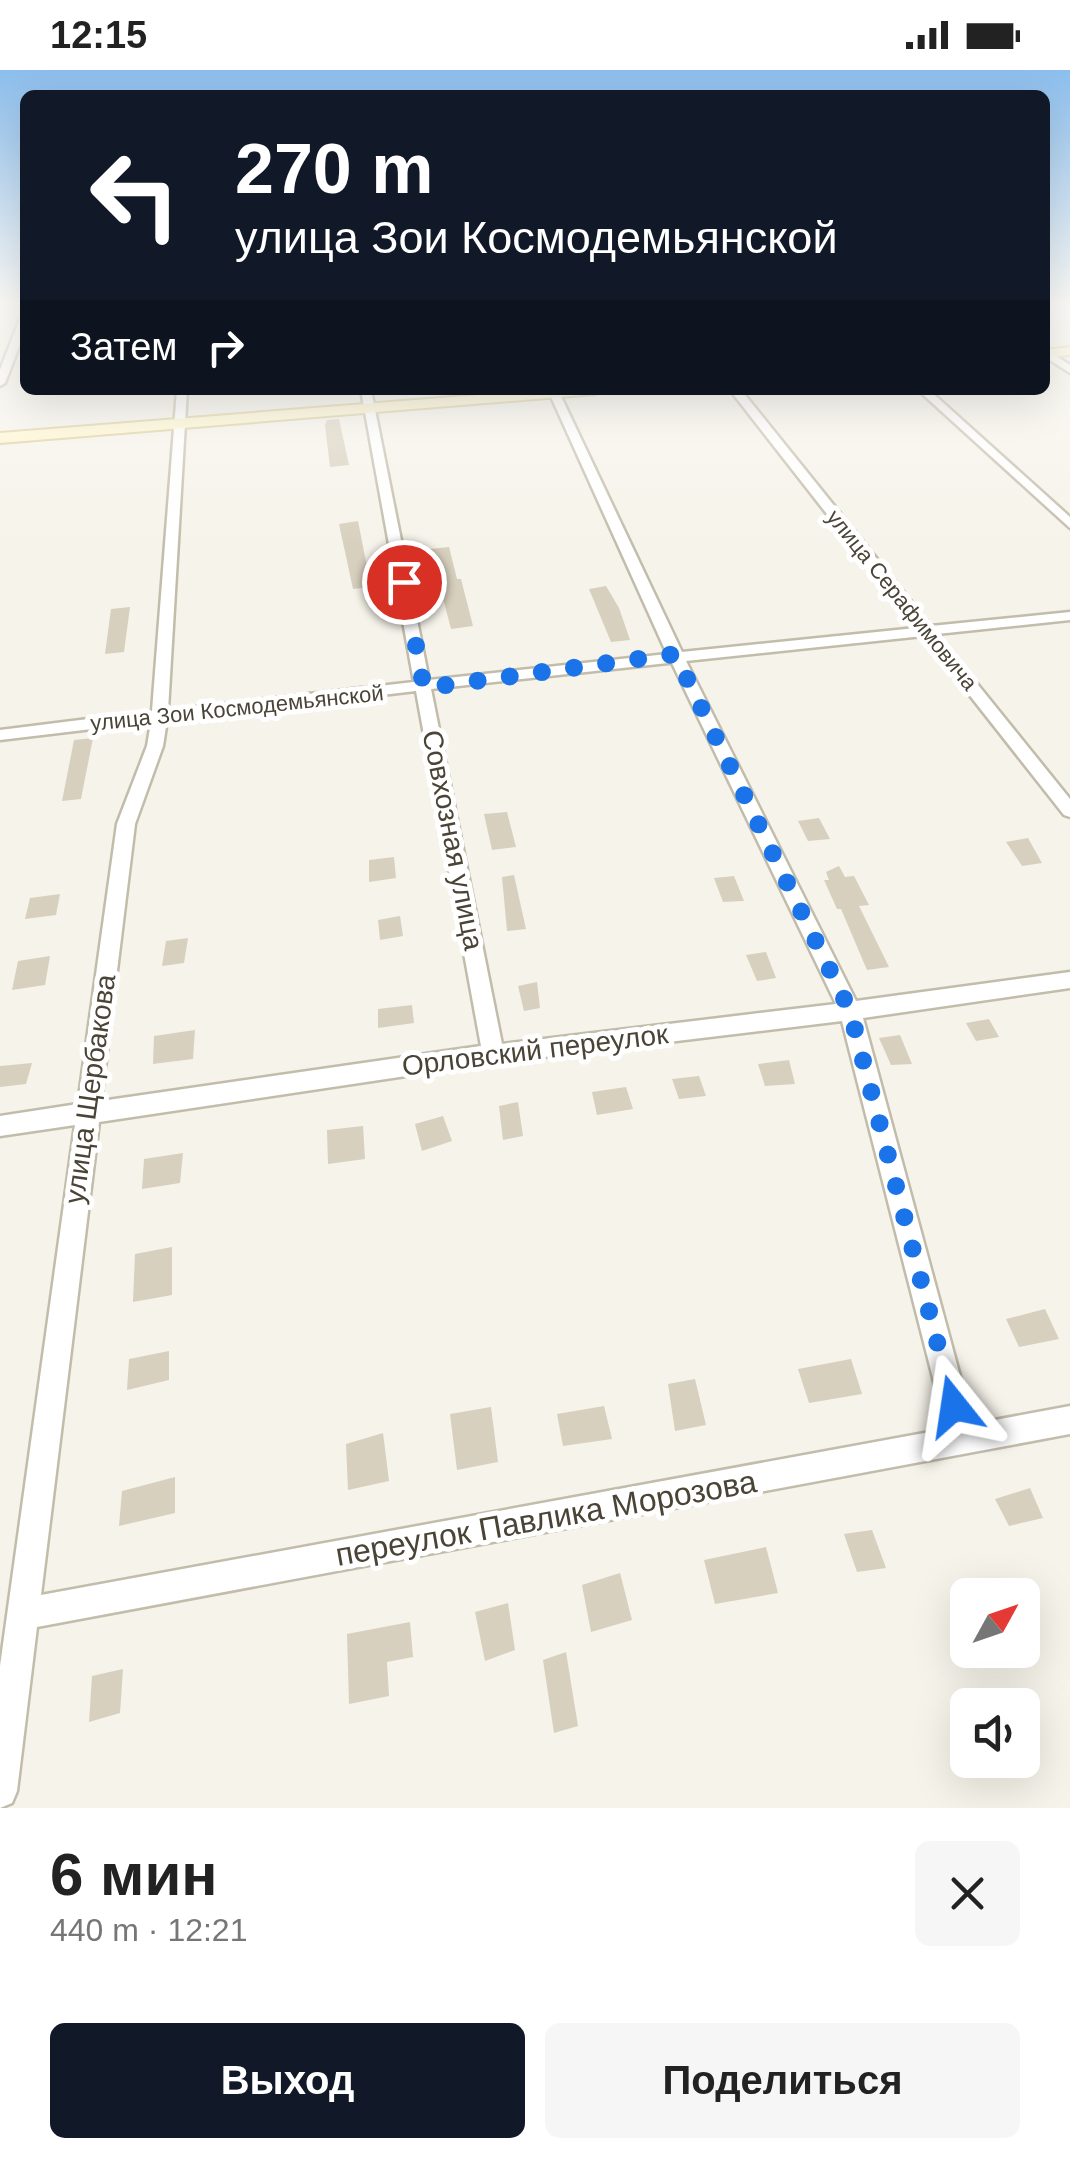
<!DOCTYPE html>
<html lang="ru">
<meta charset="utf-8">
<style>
body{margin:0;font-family:Helvetica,sans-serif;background:#f6f6f6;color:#222;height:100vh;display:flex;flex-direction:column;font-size:38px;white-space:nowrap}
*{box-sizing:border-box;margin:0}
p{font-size:32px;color:#767676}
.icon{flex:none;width:55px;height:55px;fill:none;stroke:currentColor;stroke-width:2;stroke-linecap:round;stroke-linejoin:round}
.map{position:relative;height:1738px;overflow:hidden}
.side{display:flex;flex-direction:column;background:#fff;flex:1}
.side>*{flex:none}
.banner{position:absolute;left:20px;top:20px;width:1030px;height:305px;border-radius:15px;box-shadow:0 10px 40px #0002;background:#111827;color:#fff;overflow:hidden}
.needle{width:65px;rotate:50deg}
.fabs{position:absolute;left:950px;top:1508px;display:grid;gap:20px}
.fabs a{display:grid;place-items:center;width:90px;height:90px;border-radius:15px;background:#fff;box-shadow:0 10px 40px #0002;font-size:50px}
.pin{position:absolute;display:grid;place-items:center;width:85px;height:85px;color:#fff;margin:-42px;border:5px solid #fff;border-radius:50%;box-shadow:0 2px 10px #0007}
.me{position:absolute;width:110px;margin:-55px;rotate:345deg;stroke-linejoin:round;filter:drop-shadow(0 0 8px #0008)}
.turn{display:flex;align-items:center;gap:35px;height:210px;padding:0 50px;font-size:45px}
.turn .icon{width:130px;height:130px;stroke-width:2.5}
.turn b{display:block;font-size:70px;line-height:85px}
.then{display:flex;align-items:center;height:95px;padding:0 50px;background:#0003;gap:20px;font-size:38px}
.round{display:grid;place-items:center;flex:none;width:105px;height:105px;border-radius:15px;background:#f6f6f6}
.head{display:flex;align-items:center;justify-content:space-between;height:170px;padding:0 50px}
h1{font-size:60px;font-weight:600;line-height:75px}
.button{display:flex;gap:20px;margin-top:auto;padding:20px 50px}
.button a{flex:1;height:115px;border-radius:15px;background:#111827;color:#fff;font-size:40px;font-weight:600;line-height:115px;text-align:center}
.button a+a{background:#f6f6f6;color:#222}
.status{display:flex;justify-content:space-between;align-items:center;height:70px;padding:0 50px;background:#fff;direction:ltr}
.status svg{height:28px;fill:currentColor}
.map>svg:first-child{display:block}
.building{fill:#d8d0be}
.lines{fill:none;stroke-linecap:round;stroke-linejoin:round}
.street-casing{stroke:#c2bcab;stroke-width:5}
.secondary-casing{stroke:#d8cb97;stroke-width:4}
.street{fill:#fff;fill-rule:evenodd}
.secondary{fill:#fff6ca;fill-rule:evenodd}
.route{stroke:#1a73e8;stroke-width:18;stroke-dasharray:0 32.4}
.labels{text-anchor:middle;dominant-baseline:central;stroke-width:10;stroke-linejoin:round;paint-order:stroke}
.far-street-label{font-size:22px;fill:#4a4437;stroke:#fff}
.street-label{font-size:28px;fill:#4a4437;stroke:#fff}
.near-street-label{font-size:32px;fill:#4a4437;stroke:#fff}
</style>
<div class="status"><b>12:15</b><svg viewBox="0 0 49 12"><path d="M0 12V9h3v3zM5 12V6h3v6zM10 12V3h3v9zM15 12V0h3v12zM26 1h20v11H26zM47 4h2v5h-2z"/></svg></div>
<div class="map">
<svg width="1070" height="1738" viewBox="0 0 1070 1738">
<rect width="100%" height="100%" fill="#f6f3ea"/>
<g class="building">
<polygon points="339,349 349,395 330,397 325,355 327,350"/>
<polygon points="358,451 371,517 353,519 339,454"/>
<polygon points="449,477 457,509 461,509 473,556 451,559 430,479"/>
<polygon points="606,516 619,538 630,570 611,572 589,519"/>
<polygon points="130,537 124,582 105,584 111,539"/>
<polygon points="93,668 81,729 62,731 74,670"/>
<polygon points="507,742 516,777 492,780 484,744"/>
<polygon points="819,748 830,769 808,771 798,751"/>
<polygon points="1028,768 1042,793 1022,796 1006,772"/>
<polygon points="394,787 396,808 369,812 369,790"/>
<polygon points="839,796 845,807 854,806 869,835 859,836 889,897 867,900 841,839 837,839 824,810 829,810 826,802"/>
<polygon points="514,805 526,859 507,861 502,807"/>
<polygon points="734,806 744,831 723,832 714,808"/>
<polygon points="60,824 56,845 25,849 30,828"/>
<polygon points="400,846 403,866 380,870 378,850"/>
<polygon points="188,868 184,893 162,896 166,871"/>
<polygon points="766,882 776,908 757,911 746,885"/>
<polygon points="50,886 45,915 12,920 18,891"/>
<polygon points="537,912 540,938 524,941 518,916"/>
<polygon points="412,935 414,953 378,958 378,939"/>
<polygon points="989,949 999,967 976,971 966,953"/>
<polygon points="195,960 193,989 153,994 154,966"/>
<polygon points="900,965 912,994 891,995 879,968"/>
<polygon points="789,990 795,1014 765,1016 758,994"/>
<polygon points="32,993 26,1014 0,1017 0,996"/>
<polygon points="699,1006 706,1026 679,1029 672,1009"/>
<polygon points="626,1017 633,1039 597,1045 592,1022"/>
<polygon points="518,1032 523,1066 503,1070 499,1036"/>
<polygon points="443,1046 452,1071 422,1081 415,1054"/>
<polygon points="363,1056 365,1089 328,1094 327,1060"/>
<polygon points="183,1083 180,1113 142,1119 144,1089"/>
<polygon points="172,1177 172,1225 133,1232 135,1184"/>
<polygon points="1045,1239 1059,1269 1019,1277 1006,1249"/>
<polygon points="169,1281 169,1310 127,1320 129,1289"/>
<polygon points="851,1289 862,1324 809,1333 798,1299"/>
<polygon points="695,1309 706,1355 675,1361 668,1314"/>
<polygon points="604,1336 612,1369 563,1376 557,1344"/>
<polygon points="491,1337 498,1392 457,1400 450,1344"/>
<polygon points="383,1363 389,1411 348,1420 346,1374"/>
<polygon points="175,1407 175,1443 119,1456 122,1421"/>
<polygon points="1030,1418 1043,1448 1009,1456 995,1429"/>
<polygon points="872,1460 886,1498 857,1502 844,1464"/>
<polygon points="766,1477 778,1523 715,1534 704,1490"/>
<polygon points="620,1503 632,1550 591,1562 582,1515"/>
<polygon points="508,1533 515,1580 485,1591 475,1542"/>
<polygon points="410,1552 413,1587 387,1592 389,1626 349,1634 347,1564"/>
<polygon points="566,1582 578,1656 554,1663 543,1590"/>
<polygon points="123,1599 120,1643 89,1652 92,1606"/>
</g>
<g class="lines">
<defs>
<g id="street">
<polygon points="25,246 25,261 5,313 0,316 0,300 20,249"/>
<polygon points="1045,279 1070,295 1070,303 1045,287"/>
<path d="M177 320H187L168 640 414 612 361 320H371L429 610 667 584 548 320H558L682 582 916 558 730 320H741L931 556 1070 542V550L937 564 1070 729V747L1064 745 923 566 686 591 856 931 1070 902V918L863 948 973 1354 1070 1336V1364L37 1557 17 1721 12 1733 0 1738V1596L75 1055 0 1066V1046L78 1034 117 754 147 676 151 652 0 670V660L152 641ZM668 593H672L836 934 502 974 431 619ZM416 621 481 976 101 1031 135 754 163 676 167 650ZM842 951 946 1359 41 1525 99 1052 493 993Z"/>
<polygon points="918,320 929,320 1070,447 1070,458"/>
</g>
<g id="secondary">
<polygon points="1070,277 1070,285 1045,288 1045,280"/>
<polygon points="542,320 603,320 596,324 0,373 0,363"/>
</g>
</defs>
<use href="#street" class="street-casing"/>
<use href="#secondary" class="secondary-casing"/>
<use href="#street" class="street"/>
<use href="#secondary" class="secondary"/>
</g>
<linearGradient id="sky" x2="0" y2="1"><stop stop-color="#8cbeed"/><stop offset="0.49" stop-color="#fbfaf6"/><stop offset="1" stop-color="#fbfaf6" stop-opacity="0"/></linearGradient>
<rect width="1070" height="476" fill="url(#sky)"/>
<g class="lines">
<polyline class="route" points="404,512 424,618 675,584 850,941 954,1336"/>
</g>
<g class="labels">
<g class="far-street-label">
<text transform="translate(902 530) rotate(51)">улица Серафимовича</text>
<text transform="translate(237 638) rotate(-6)">улица Зои Космодемьянской</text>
</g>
<g class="street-label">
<text transform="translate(453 770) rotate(79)">Совхозная улица</text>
<text transform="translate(535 980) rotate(-7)">Орловский переулок</text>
<text transform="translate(90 1019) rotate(-82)">улица Щербакова</text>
</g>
<g class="near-street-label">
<text transform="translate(546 1448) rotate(-10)">переулок Павлика Морозова</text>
</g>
</g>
</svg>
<div class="fabs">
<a><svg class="needle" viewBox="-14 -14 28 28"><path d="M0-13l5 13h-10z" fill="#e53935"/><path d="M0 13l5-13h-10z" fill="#767676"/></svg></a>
<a><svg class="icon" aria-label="sound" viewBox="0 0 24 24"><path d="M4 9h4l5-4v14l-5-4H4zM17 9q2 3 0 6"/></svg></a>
</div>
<div class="pin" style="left:404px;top:512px;background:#d93025"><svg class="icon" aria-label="arrive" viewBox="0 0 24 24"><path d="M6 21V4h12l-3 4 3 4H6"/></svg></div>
<svg class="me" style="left:954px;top:1336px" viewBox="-20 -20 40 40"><path d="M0-17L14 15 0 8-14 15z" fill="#1a73e8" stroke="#fff" stroke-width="4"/></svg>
<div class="banner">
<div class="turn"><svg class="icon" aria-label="left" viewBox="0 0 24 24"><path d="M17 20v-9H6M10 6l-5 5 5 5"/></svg><div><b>270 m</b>улица Зои Космодемьянской</div></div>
<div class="then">Затем<svg class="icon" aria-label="right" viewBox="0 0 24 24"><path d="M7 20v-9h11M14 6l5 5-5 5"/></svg></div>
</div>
</div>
<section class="side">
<div class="head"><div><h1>6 мин</h1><p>440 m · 12:21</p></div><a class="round"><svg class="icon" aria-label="close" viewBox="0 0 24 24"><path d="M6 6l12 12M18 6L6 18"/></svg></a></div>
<div class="button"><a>Выход</a><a>Поделиться</a></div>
</section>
